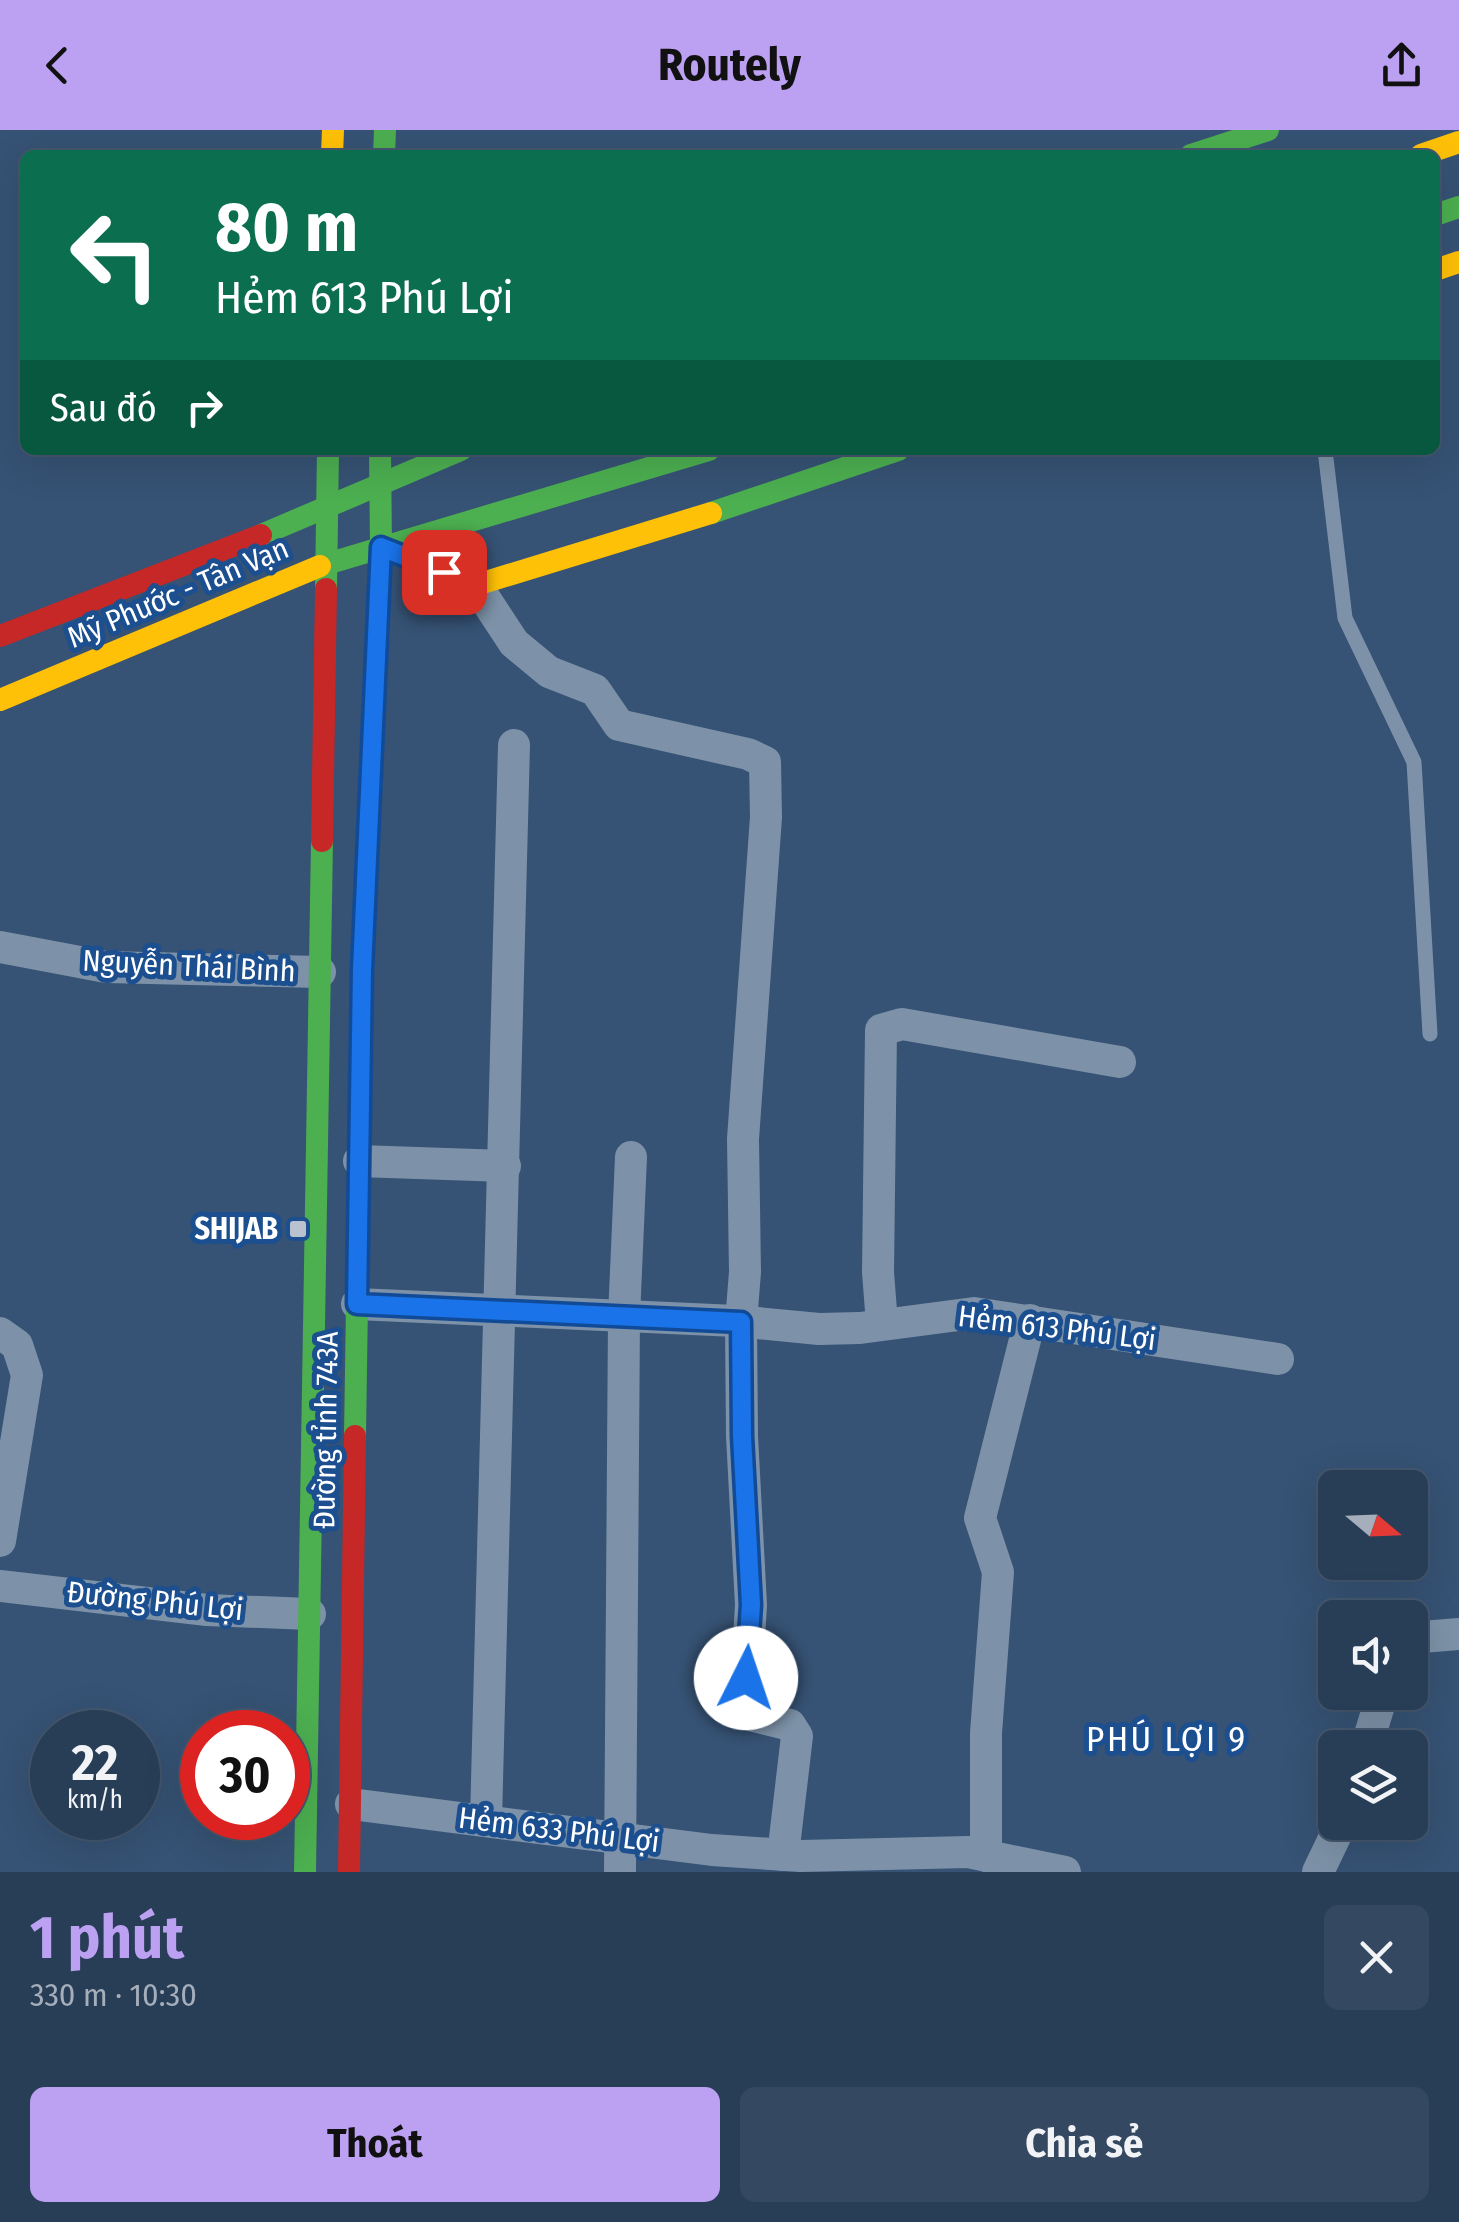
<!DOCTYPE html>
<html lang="vi">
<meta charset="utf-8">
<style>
body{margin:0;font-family:"Fira Sans Condensed",sans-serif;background:#344961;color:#f1f3f6;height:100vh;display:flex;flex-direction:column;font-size:38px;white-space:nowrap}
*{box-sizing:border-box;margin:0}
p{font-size:32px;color:#a5aeba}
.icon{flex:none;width:55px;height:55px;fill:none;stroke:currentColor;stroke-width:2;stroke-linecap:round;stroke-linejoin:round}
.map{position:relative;height:1742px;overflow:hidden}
.panel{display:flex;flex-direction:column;background:#283e57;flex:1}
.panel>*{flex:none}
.banner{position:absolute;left:20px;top:20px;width:1420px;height:305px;border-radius:15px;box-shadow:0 10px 40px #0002,0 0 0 2px #44576d;background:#0b6e4f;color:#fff;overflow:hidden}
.needle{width:65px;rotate:109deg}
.controls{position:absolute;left:1318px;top:1340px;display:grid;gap:20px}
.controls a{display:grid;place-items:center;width:110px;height:110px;border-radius:15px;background:#283e57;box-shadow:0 10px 40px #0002,0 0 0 2px #44576d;font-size:50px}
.speed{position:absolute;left:30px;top:1580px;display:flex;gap:20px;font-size:50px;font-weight:700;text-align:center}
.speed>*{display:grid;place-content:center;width:130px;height:130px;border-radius:50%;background:#283e57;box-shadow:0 10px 40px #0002,0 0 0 2px #44576d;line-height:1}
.speed small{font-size:25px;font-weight:400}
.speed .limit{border:15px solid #d22;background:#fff;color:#111}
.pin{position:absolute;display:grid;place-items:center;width:85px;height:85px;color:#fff;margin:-42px;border-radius:20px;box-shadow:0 5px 15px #0006}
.me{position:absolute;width:110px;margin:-55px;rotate:4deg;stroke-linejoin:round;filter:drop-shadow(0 0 8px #0008)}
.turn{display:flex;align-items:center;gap:35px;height:210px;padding:0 30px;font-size:45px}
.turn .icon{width:130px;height:130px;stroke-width:2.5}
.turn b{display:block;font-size:70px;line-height:85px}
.then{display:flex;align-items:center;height:95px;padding:0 30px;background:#0003;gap:20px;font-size:38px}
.round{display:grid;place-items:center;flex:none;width:105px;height:105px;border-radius:15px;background:#344961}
.overview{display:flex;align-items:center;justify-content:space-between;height:170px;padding:0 30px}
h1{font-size:60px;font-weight:700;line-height:75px;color:#bca0f2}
.primary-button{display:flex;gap:20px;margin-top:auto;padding:20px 30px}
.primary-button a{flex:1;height:115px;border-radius:15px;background:#bca0f2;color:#111;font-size:40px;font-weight:700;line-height:115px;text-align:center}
.primary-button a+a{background:#344961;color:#f1f3f6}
header{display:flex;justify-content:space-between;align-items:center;height:130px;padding:0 30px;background:#bca0f2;color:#111;font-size:45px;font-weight:700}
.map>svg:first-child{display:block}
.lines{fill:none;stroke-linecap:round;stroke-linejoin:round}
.lane{stroke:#7d92a8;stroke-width:15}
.street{stroke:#7d92a8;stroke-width:32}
.fast{stroke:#4caf50;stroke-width:22}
.slow{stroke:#ffc107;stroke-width:22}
.jam{stroke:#c62828;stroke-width:22}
.route-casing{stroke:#114b97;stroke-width:25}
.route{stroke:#1a73e8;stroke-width:18}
.poi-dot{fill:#b9c2ce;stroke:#1b4f8f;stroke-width:4}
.labels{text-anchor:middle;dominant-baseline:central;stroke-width:10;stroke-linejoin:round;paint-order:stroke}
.street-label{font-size:30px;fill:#fff;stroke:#1b4f8f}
.poi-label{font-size:30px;font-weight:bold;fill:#fff;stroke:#1b4f8f;text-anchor:end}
.quarter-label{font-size:35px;letter-spacing:2.5px;fill:#fff;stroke:#1b4f8f}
</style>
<header><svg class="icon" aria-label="back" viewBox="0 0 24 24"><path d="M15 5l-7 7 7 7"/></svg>Routely<svg class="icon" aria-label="share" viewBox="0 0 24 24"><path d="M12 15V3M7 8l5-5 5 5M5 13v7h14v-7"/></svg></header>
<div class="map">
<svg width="1459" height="1742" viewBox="0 0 1459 1742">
<rect width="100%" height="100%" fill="#365274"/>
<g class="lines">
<polyline class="lane" points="1325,320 1345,488 1414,632 1430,904"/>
<g class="street">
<polyline points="476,455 514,513 549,542 595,560 619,595 748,624 765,632 766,687 743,1009 745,1142 741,1192 742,1306 751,1475 745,1574 746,1584 790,1595 797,1606 783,1725"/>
<polyline points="0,817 106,837 320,842"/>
<polyline points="359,1031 505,1036"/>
<polyline points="357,1174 736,1191 819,1199 860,1198 974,1183 1278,1229"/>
<polyline points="882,1194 878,1142 881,900 902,894 1120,932"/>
<polyline points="0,1203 17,1215 27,1245 0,1411"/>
<polyline points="0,1456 207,1480 310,1484"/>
<polyline points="1410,1508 1459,1504"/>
<polyline points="1366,1618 1383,1562"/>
<polyline points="351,1674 712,1720 801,1726 968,1722 1065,1742"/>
<polyline points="486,1690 514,615"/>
<polyline points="986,1726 986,1603 998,1442 980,1388 1030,1190"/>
<polyline points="620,1742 624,1187 631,1027"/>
<polyline points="1318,1742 1342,1692"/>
</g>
<g class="fast">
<polyline points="384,25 385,0"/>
<polyline points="1191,25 1268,0"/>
<polyline points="1435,85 1459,77"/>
<polyline points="711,383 898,320"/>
<polyline points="261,405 461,320"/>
<polyline points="320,436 709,320"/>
<polyline points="326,459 328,320"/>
<polyline points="355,1306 362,840 381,417 380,320"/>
<polyline points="305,1742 322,711"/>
</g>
<g class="slow">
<polyline points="332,25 333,0"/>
<polyline points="1421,25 1459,12"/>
<polyline points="1435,140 1459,132"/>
<polyline points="381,417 476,455 711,383"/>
<polyline points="0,570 320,436"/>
</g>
<g class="jam">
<polyline points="0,506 261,405"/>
<polyline points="322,711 326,459"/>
<polyline points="349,1742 355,1306"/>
</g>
</g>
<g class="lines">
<defs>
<polyline id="route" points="444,442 381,417 362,840 357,1174 741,1192 742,1306 751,1475 746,1548"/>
</defs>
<use href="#route" class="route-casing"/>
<use href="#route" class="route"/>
</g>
<rect class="poi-dot" x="288" y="1089" width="20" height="20" rx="5"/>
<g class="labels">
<g class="street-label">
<text transform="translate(178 463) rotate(-23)">Mỹ Phước - Tân Vạn</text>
<text transform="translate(189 836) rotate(3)">Nguyễn Thái Bình</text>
<text transform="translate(1057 1198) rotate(7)">Hẻm 613 Phú Lợi</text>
<text transform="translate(326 1300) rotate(-89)">Đường tỉnh 743A</text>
<text transform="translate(155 1471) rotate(6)">Đường Phú Lợi</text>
<text transform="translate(559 1700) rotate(7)">Hẻm 633 Phú Lợi</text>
</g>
<g class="poi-label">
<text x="278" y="1099">SHIJAB</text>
</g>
<g class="quarter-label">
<text x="1167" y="1609">PHÚ LỢI 9</text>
</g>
</g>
</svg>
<div class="controls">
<a><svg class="needle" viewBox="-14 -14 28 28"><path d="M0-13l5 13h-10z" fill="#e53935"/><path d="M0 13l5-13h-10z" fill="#a5aeba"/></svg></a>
<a><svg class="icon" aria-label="sound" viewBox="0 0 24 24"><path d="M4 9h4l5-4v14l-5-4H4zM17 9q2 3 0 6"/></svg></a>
<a><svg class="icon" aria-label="layers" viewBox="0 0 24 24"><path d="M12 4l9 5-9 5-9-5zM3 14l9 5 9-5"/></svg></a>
</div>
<div class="speed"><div>22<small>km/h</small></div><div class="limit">30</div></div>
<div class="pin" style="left:444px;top:442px;background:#d93025"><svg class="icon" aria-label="arrive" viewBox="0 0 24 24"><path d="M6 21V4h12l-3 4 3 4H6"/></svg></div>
<svg class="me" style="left:746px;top:1548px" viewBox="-20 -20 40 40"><circle r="19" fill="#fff"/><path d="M0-13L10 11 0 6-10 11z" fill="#1a73e8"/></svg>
<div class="banner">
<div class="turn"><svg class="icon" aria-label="left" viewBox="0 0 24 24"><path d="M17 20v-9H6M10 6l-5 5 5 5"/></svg><div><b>80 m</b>Hẻm 613 Phú Lợi</div></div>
<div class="then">Sau đó<svg class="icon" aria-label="right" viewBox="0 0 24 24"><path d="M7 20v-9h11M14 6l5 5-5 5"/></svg></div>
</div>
</div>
<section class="panel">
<div class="overview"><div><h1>1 phút</h1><p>330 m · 10:30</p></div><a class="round"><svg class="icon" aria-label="close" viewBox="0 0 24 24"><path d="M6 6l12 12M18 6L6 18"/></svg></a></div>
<div class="primary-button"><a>Thoát</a><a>Chia sẻ</a></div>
</section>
